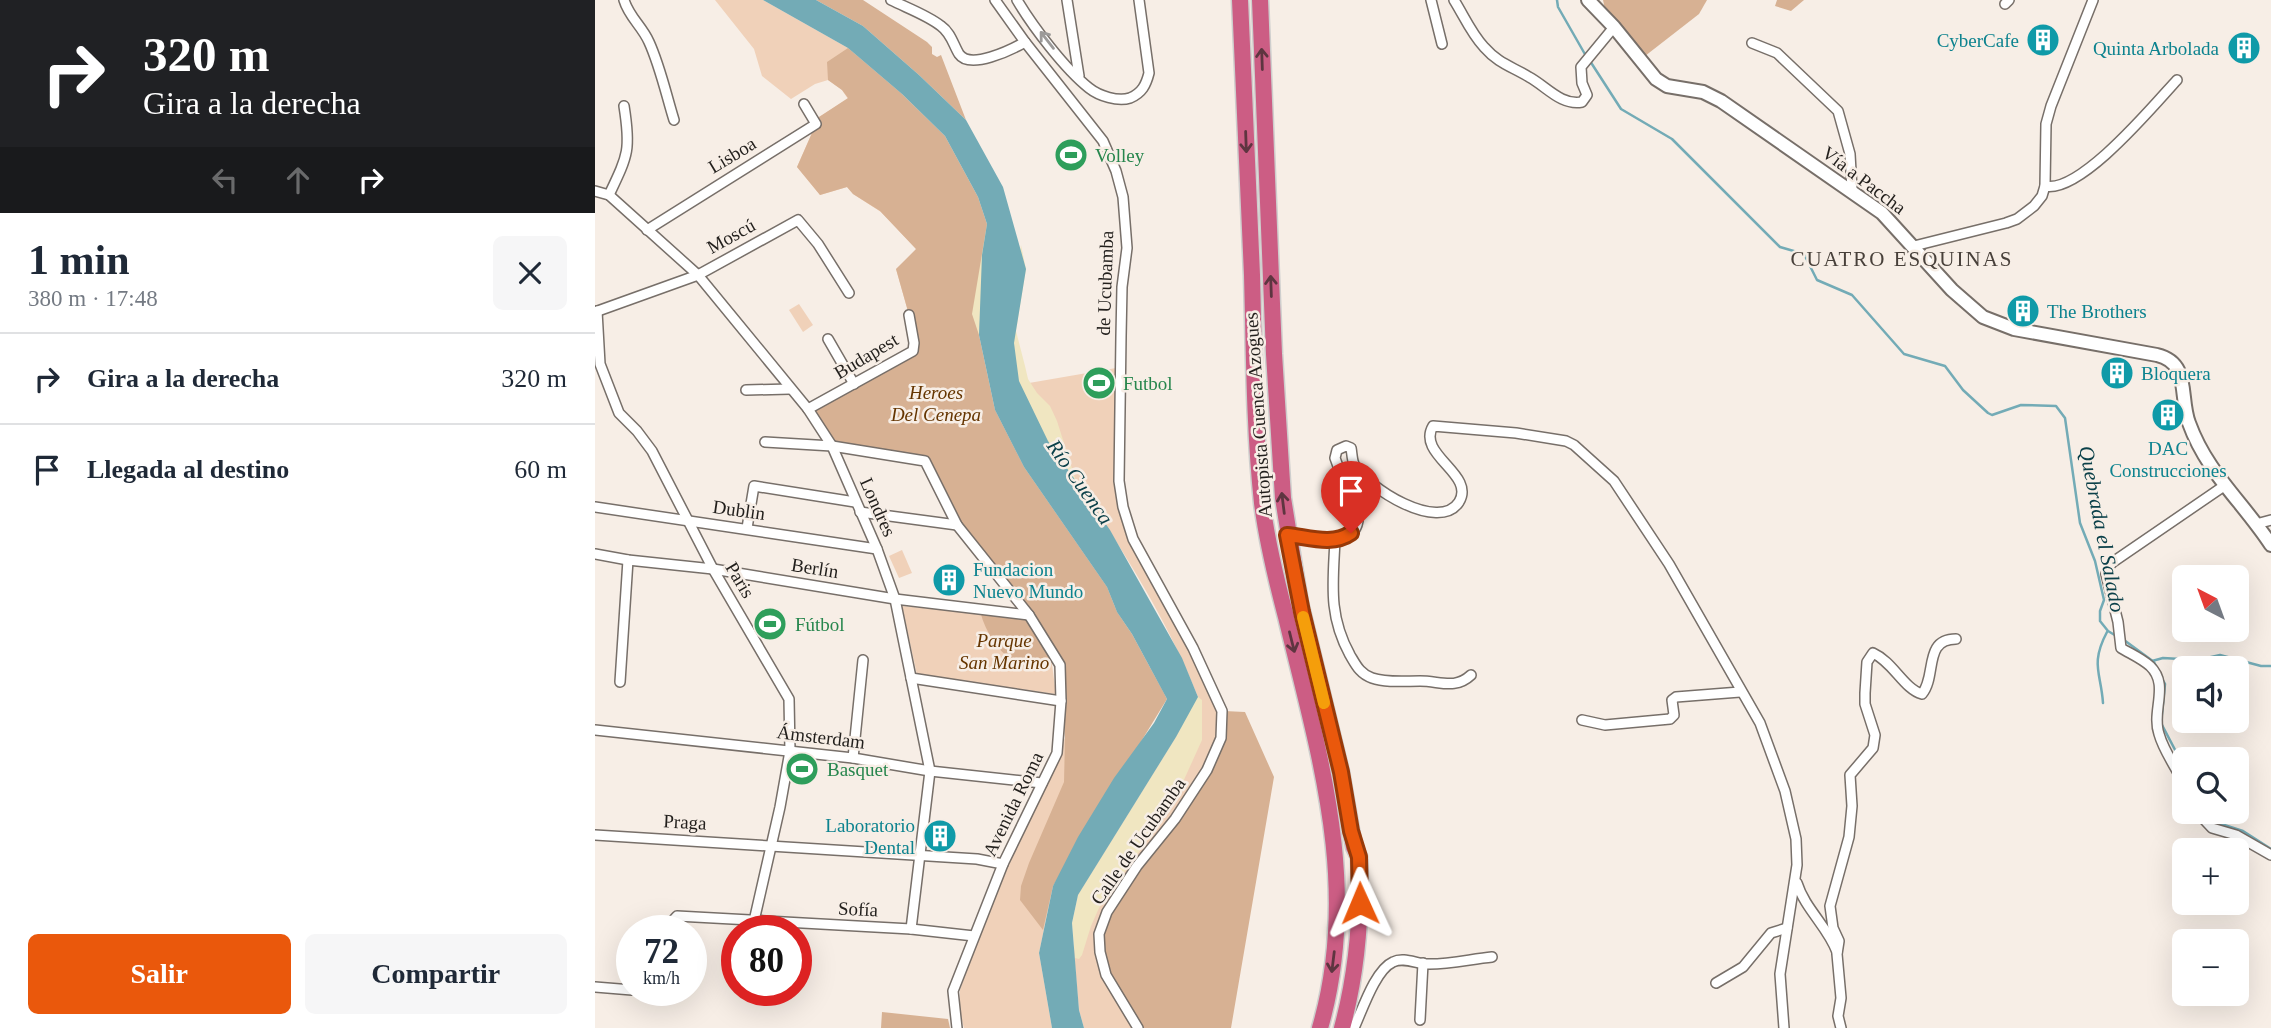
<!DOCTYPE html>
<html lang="es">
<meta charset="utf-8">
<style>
body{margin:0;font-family:"Times New Roman",serif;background:#f6f6f7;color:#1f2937;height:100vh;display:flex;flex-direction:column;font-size:26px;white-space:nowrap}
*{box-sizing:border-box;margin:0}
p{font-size:23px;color:#747a83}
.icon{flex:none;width:38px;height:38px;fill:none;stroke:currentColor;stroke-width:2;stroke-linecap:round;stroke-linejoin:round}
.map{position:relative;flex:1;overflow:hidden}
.drawer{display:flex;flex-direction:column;background:#fff;width:595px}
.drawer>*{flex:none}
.top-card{background:#202124;color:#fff;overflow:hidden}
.needle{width:46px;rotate:319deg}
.buttons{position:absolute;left:1577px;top:565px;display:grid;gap:14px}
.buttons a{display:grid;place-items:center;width:77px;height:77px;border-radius:10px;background:#fff;box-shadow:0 7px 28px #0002;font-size:35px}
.speed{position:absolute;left:21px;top:915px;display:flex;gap:14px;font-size:35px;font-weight:700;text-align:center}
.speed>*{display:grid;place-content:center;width:91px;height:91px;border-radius:50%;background:#fff;box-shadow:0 7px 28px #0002;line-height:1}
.speed small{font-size:18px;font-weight:400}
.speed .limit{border:10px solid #d22;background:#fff;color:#111}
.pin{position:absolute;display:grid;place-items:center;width:60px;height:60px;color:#fff;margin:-72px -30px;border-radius:50% 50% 50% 0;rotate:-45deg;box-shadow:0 0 7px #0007}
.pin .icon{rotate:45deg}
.me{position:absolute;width:77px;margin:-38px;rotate:359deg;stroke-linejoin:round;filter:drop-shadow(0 0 5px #0008)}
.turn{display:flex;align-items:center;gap:24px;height:147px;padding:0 28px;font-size:32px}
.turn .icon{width:91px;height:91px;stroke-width:2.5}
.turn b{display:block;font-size:49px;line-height:60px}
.lanes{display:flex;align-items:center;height:66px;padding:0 28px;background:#0003;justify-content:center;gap:35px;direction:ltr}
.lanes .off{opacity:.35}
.round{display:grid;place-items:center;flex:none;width:74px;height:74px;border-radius:10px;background:#f6f6f7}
.overview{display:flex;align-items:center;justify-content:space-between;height:119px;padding:0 28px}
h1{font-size:42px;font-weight:700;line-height:52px}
.action{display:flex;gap:14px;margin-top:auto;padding:14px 28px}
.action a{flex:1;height:80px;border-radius:10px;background:#ea580c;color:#fff;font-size:28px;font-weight:700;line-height:80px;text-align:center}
.action a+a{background:#f6f6f7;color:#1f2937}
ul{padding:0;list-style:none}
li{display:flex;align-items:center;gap:21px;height:91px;padding:0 28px;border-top:2px solid #e0e1e3}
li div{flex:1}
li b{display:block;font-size:26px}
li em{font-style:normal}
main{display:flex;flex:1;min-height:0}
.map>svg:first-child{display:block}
.green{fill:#f0d1b9}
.forest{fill:#d7b193}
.sand{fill:#f0e6c1}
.water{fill:#73abb6}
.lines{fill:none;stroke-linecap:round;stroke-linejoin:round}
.stream{stroke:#73abb6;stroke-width:2.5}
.street-casing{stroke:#776f69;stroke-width:12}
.secondary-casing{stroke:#776f69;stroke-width:16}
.highway-casing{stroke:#cececd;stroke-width:19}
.street{stroke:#fff;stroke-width:9}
.secondary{stroke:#fff;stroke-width:12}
.highway{stroke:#cc5d84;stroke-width:16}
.oneway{stroke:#9c9a99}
.oneway2{stroke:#5e3540}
.route-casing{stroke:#983908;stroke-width:18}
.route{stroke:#ea580c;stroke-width:12}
.slow{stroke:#f59e0b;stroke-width:12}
.labels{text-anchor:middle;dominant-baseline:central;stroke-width:5;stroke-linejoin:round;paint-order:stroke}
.culture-label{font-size:19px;fill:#0d838f;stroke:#f7eee6;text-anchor:end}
.street-label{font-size:19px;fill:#221f1c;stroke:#f7eee6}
.leisure-label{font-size:19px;fill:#27864d;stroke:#f7eee6;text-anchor:start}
.park-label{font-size:19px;font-style:italic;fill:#653500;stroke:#f7eee6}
.neighbourhood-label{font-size:21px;letter-spacing:2px;fill:#48403a;stroke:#f7eee6}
.water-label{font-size:21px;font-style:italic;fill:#0b4049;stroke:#f7eee6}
</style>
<main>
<section class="drawer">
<div class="top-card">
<div class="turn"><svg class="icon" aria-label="right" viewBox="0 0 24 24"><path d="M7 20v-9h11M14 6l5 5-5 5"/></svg><div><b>320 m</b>Gira a la derecha</div></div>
<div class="lanes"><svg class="icon off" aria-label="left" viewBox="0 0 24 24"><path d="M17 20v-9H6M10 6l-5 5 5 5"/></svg><svg class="icon off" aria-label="ahead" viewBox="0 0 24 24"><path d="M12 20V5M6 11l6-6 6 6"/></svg><svg class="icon" aria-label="right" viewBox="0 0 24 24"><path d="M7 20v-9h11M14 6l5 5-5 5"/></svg></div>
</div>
<div class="overview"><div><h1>1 min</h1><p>380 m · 17:48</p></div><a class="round"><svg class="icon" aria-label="close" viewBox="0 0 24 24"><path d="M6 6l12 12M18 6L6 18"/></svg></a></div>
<ul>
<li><svg class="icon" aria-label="right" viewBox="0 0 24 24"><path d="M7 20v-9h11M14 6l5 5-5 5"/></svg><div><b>Gira a la derecha</b></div><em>320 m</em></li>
<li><svg class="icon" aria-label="arrive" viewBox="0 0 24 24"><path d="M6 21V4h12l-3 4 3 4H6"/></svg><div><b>Llegada al destino</b></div><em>60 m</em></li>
</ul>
<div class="action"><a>Salir</a><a>Compartir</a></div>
</section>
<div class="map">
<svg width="1676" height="1028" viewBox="0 0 1676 1028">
<rect width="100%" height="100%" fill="#f7eee6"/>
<g class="green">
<polygon points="120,0 168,0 253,48 307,94 400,410 429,467 512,587 519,606 570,694 458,886 444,953 457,1028 369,1028 365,1013 365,990 408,864 470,738 465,665 318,351 314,315 301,269 322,250 286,212 258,194 252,187 225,195 202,167 224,117 253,99 247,90 233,80 220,84 196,99 167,76 159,49"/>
<polygon points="484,147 487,157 467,163 465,152"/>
<polygon points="204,304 218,325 208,332 194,310"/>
<path d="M521 368 525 374 524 481 538 539 627 711 626 738 580 819 543 1028H489L484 1010 479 954 483 895 581 737 603 697C558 584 484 486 416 386Z"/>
<polygon points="307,550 317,573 304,578 294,556"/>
<polygon points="307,606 432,618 456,657 461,694 322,675"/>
<polygon points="167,617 186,621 184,631 165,627"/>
</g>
<g class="forest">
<polygon points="221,0 268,0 332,42 337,47 337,54 342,57 346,55 371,120 324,75 268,26"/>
<polygon points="1008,0 1112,0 1104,14 1050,56 1010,9"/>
<polygon points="1182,0 1209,0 1196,11 1180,6"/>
<polygon points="253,48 307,94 350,136 383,197 392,224 384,335 400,410 429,467 512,587 522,612 537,634 572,699 458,886 448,930 425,900 426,886 434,863 469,782 470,738 465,665 365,523 333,459 240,444 216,409 318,351 314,315 301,269 321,249 285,211 258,194 252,187 225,195 202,167 224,117 253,98 247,90 233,80 232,62"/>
<path d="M386 614 432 618 456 657C445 658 433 661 422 660 406 659 389 628 386 614Z"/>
<path d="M629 711 650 712 679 777 636 1028H547C532 1004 509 977 507 948 504 901 576 834 601 796 618 771 622 740 629 711Z"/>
<polygon points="287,1012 353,1019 355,1028 286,1028"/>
</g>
<g class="sand">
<polygon points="392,224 384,335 377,314"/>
<polygon points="426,245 431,269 421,331 430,366 433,379 442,393 455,406 462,421 481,481 464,468 410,358"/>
<polygon points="602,696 607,700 607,740 578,804 504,908 496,926 487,955 484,959 480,958 477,923 483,895 581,737"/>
</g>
<polygon class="water" points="168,0 221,0 268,26 324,75 371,120 408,187 431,269 419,343 424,381 453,441 515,530 587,658 603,697 581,737 483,895 477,923 484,1010 489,1028 457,1028 444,953 458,886 483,837 519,778 559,723 572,699 537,634 522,612 512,587 429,467 400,410 384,335 387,255 392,224 383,197 350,136 307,94 253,48"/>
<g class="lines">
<g class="stream">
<polyline points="962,0 963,7 991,56"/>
<polyline points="995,61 1026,109 1077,139 1185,247 1209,254 1222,280 1257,295 1309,354 1350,366 1368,390 1393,413 1397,415 1426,405 1461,406 1470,418 1485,523 1500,561 1509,600 1505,611 1505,621 1513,631 1523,637"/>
<polyline points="1529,640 1559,662 1563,670"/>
<polyline points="1557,661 1568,658 1603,660 1625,655 1666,666 1676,666"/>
<polyline points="1567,679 1570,684 1566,723 1589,767"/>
<path d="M1508 703C1506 673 1495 664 1512 632"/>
<polyline points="1614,812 1620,822 1648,831 1676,849"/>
</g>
<defs>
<g id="street">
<path d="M29 0C34 17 47 26 54 42 65 66 71 94 79 120"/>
<path d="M296 0C312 8 332 15 346 26 356 33 358 44 364 54 375 70 416 50 430 42"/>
<polyline points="400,0 430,42 508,141 521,171 528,197 532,248 527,287 526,336 524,481 528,507 538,539 598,648 627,711 626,738 612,770 580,819 542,866 512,912 504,934 505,952 511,975 543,1028"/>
<path d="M422 0C438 27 470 69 494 88 504 96 523 102 535 98 547 93 551 85 554 73L544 0"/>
<polyline points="472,0 484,76"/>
<polyline points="836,0 847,44"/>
<path d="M859 0C869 16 876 33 889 47 904 64 916 66 934 77 951 86 966 106 987 102L992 95 987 83 986 67 1019 27"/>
<polyline points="1410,4 1414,0"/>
<polyline points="1157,43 1182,53 1243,111 1255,154 1257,189"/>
<path d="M1450 186C1485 194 1558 106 1582 80"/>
<polyline points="0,191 14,195 103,275 213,409 237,446 282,549 300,599 335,771 316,929"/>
<path d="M14 195C33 155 36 150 29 106"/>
<polyline points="52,230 221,124 209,104"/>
<polyline points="1319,246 1411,223 1422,219 1439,206 1447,196 1450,186 1451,124 1456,106 1498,0"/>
<polyline points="2,311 5,364 24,413 42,431 57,451 118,569 194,699 195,751 185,807 159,921"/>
<polyline points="0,312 103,275 203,220 223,244 254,293"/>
<polyline points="233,339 259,384"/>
<polyline points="151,390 195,389"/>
<polyline points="213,409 318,351 319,343 314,315"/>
<polyline points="170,442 237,446 330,461 362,525 434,615 465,665 466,701 462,753 408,864 358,991 362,1028"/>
<polyline points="0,507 282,549"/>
<polyline points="265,512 362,525"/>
<polyline points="1661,524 1676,520"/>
<polyline points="152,528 159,486 260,502"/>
<path d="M692 535C712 537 758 551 763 521L740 458 742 450 751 446 756 448C757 453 757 460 759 464 772 488 844 533 864 502 881 474 821 455 838 426L921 433 971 441 979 445 1019 481 1074 564 1165 723 1190 791 1201 839 1202 865 1185 974 1189 1028"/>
<path d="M740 540C738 583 733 615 755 655 761 665 765 674 777 678 791 683 810 681 825 681 845 681 860 690 876 675"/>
<polyline points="0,554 33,560 118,569 300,599 434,615"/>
<polyline points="316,678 466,701"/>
<polyline points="25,682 33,560"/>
<polyline points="987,720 1010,725 1075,719 1079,715 1077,700 1081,697 1145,692"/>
<polyline points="0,730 258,758 335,771 447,783"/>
<polyline points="258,758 268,660"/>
<path d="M1589 784C1581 767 1569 752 1564 734 1556 711 1575 685 1555 666 1546 658 1536 654 1526 648L1523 622 1511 574 1514 566 1518 562 1629 486"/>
<polyline points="1602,812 1617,828 1641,835 1676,855"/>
<polyline points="0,835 382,859 408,864"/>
<path d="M1202 883C1210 909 1233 927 1242 952"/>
<polyline points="68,931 82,916 316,929 379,936"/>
<polyline points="1121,983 1148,967 1176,933 1192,928"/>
<polyline points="0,987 37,990"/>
<polyline points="42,990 49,990"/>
<polyline points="825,1020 828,963"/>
<path d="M759 1028C767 1011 780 970 798 962 808 957 820 963 831 964 852 965 876 959 897 957"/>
<path d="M1246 1028 1243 1016 1246 998 1242 954 1244 941 1238 928 1235 906 1254 837 1257 806 1255 775 1278 748 1280 735 1270 704V693L1272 662 1278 653C1298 662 1309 689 1327 694 1342 676 1328 639 1361 639"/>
</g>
<path id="secondary" d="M993 0 1019 27 1061 79 1072 86 1108 92 1126 101 1287 213 1357 290 1388 317 1419 329 1562 355C1596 363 1584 397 1594 423 1612 473 1648 502 1676 545"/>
<g id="highway">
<path d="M645 0C649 92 653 183 657 275 659 351 659 427 667 503 672 542 681 579 691 617 724 755 766 886 725 1028"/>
<path d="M665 0 679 354 688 498 705 603 746 772 759 847 764 857C767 915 762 972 747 1028"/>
</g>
</defs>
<use href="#street" class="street-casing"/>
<use href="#secondary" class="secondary-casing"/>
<use href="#highway" class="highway-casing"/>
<use href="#street" class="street"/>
<use href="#secondary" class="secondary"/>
<use href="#highway" class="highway"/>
</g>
<defs><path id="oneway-shaft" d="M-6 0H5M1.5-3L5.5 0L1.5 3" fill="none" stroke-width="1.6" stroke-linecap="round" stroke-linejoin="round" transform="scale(1.75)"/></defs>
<use class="oneway" href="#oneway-shaft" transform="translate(452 40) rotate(-128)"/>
<g class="oneway2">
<use href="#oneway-shaft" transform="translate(667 59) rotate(-92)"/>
<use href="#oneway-shaft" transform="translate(651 142) rotate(88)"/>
<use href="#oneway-shaft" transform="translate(676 286) rotate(-92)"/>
<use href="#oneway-shaft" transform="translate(688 503) rotate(-97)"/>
<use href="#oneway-shaft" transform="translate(697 642) rotate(76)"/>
<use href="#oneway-shaft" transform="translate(738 962) rotate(97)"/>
</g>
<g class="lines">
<defs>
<path id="route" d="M756 533C738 546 713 537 692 535L707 612 746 772 756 831 764 857 765 903"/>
</defs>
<use href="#route" class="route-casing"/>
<use href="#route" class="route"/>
<polyline class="slow" points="708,617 729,703"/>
</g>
<defs>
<symbol id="building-disc" viewBox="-11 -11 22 22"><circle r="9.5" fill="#0f9aa8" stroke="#f7eee6"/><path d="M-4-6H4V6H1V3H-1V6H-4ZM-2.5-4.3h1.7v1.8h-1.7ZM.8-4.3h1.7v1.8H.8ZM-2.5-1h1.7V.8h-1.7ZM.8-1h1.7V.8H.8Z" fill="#fff"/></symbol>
<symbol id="stadium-disc" viewBox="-11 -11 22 22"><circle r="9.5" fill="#2e9e5b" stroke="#f7eee6"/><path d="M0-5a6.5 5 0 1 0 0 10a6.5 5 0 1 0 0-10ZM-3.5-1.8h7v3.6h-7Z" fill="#fff"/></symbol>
</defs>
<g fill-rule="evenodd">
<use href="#building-disc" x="1429" y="21" width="38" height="38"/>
<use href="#building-disc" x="1630" y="29" width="38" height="38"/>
<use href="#stadium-disc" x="457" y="136" width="38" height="38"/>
<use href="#building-disc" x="1409" y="292" width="38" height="38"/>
<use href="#building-disc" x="1503" y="354" width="38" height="38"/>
<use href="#stadium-disc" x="485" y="364" width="38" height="38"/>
<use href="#building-disc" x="1554" y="396" width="38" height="38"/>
<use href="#building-disc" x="335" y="561" width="38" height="38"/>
<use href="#stadium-disc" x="156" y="605" width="38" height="38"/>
<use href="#stadium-disc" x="188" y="750" width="38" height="38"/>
<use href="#building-disc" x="326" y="817" width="38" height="38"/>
</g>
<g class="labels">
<g class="culture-label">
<text x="1424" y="40">CyberCafe</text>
<text x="1624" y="48">Quinta Arbolada</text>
<text x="1452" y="311" text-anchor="start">The Brothers</text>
<text x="1546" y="373" text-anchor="start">Bloquera</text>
<text x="1573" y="448" text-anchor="middle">DAC<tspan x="1573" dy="22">Construcciones</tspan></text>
<text x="378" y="569" text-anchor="start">Fundacion<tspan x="378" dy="22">Nuevo Mundo</tspan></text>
<text x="320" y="825">Laboratorio<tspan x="320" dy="22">Dental</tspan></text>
</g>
<g class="street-label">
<text transform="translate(137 155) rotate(-31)">Lisboa</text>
<text transform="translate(1269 180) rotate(37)">Vía a Paccha</text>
<text transform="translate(136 236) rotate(-29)">Moscú</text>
<text transform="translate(510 283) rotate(-88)">de Ucubamba</text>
<text transform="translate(271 356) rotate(-31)">Budapest</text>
<text transform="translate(663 415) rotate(-94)">Autopista Cuenca Azogues</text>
<text transform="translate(283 507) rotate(66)">Londres</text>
<text transform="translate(144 510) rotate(8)">Dublin</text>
<text transform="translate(220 568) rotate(9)">Berlín</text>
<text transform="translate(145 580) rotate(59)">Paris</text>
<text transform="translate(226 737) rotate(7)">Ámsterdam</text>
<text transform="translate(418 804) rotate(-64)">Avenida Roma</text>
<text transform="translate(90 822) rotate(3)">Praga</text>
<text transform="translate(543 841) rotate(-55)">Calle de Ucubamba</text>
<text transform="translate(263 909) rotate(3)">Sofía</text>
</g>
<g class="leisure-label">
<text x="500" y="155">Volley</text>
<text x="528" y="383">Futbol</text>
<text x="200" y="624">Fútbol</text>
<text x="232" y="769">Basquet</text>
</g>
<g class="park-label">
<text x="341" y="392">Heroes<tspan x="341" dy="22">Del Cenepa</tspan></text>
<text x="409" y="640">Parque<tspan x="409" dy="22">San Marino</tspan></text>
</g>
<g class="neighbourhood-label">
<text x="1307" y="259">CUATRO ESQUINAS</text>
</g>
<g class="water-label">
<text transform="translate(485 482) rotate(55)">Río Cuenca</text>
<text transform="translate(1507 529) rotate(79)">Quebrada el Salado</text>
</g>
</g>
</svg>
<div class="buttons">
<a><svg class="needle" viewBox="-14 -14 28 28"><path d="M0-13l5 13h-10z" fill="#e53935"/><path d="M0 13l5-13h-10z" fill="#747a83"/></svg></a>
<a><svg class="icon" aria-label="sound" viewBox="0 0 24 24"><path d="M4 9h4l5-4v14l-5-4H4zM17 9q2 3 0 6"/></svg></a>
<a><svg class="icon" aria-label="search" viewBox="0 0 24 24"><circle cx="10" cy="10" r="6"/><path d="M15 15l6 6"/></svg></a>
<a>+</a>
<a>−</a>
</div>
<div class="speed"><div>72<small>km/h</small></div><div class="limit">80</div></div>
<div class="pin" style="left:756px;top:533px;background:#d93025"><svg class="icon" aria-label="arrive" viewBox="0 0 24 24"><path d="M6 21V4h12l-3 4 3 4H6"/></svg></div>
<svg class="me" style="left:765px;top:903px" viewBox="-20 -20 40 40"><path d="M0-17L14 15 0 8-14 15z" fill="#ea580c" stroke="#fff" stroke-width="4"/></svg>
</div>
</main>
